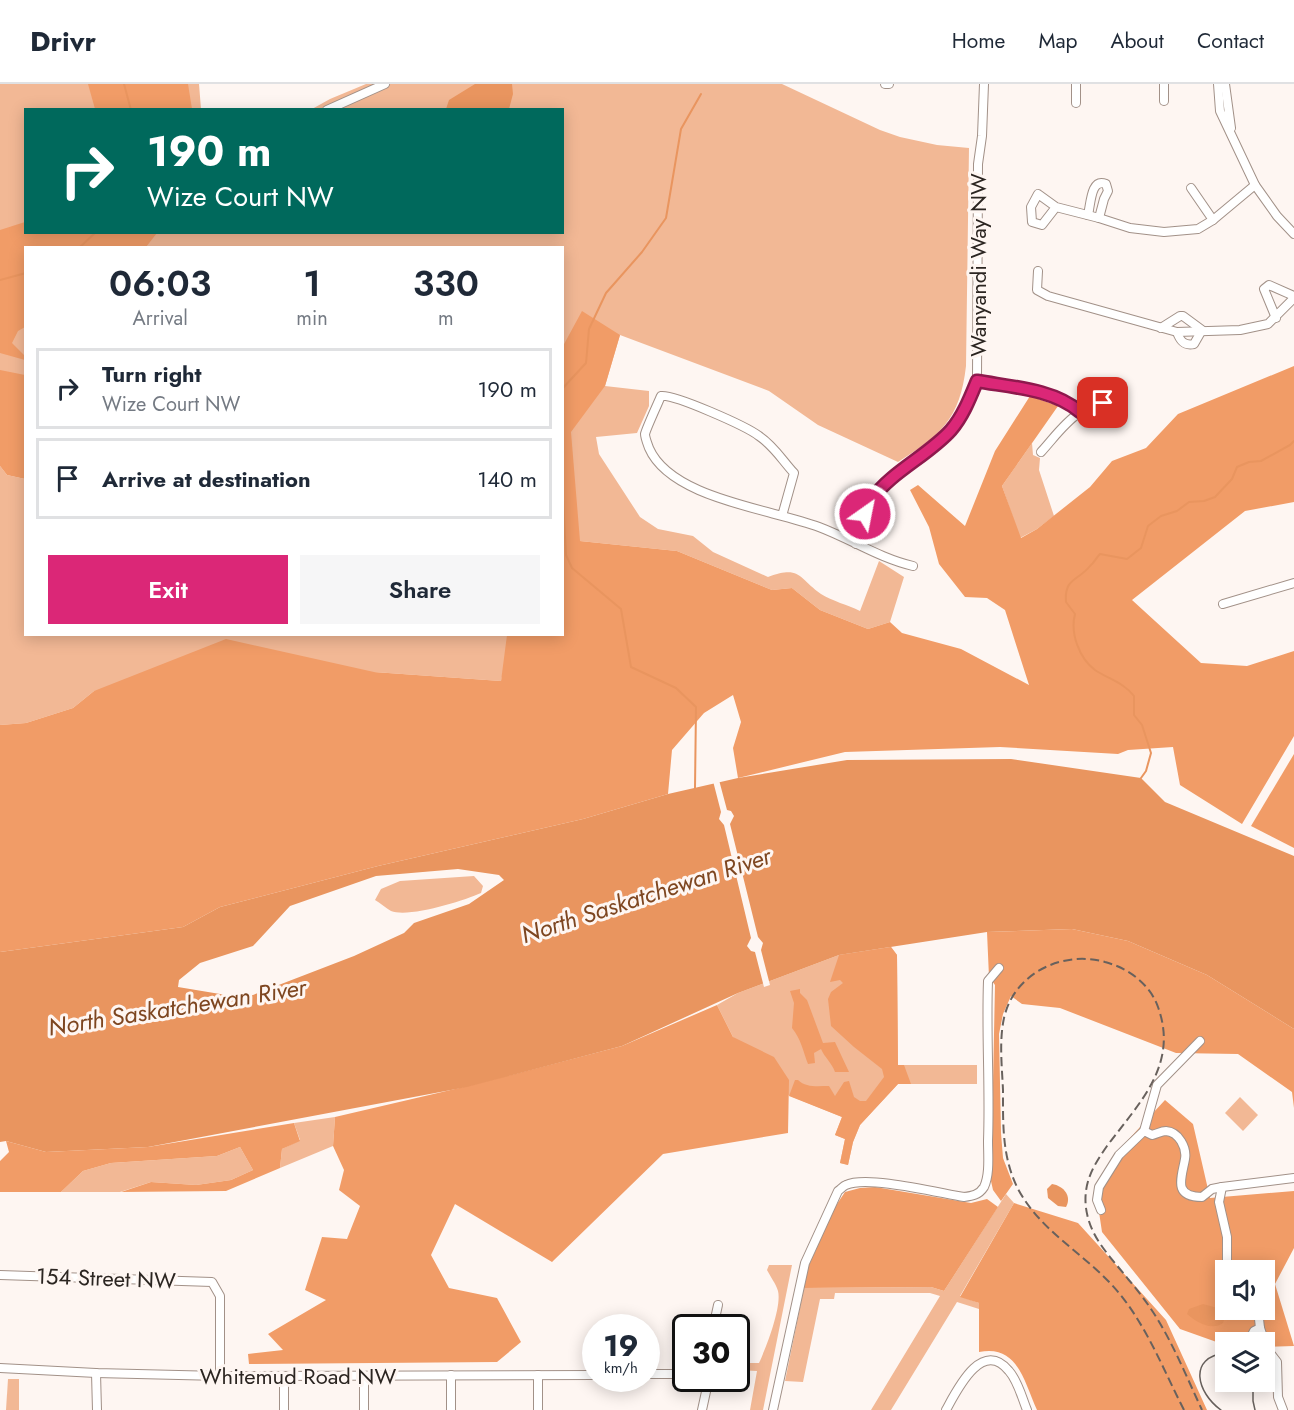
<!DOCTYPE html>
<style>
body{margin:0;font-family:Jost,sans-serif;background:#f6f6f7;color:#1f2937;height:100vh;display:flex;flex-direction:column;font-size:22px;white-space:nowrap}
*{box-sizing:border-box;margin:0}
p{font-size:20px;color:#747a83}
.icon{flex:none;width:33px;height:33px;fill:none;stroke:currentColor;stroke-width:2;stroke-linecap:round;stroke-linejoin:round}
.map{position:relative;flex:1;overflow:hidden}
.panel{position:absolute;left:24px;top:162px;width:540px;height:390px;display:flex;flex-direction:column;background:#fff;border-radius:0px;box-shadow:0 3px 15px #0003}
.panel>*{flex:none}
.hud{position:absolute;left:24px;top:24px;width:540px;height:126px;border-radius:0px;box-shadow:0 3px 15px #0003;background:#00695c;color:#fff;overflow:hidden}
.fabs{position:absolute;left:1215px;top:1176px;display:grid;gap:12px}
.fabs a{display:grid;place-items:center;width:60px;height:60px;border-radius:0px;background:#fff;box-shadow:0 3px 15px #0003;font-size:30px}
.speed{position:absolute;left:582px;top:1230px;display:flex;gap:12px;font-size:30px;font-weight:700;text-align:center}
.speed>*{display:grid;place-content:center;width:78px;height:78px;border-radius:50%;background:#fff;box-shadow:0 3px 15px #0003;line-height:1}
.speed small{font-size:15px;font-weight:400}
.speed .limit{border:3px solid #111;border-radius:9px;background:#fff;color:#111}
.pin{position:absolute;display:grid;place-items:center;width:51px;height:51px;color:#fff;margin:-26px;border-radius:12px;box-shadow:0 3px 9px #0006}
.me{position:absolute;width:66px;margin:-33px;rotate:33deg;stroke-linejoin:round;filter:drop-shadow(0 0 4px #0008)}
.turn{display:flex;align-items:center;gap:21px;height:126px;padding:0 24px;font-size:27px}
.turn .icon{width:78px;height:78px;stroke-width:2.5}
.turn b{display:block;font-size:42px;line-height:51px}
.eta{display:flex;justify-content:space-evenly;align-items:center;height:102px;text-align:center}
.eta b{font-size:36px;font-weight:600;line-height:42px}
.action{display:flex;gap:12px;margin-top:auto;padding:12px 24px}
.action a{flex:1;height:69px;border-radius:0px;background:#db2777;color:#fff;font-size:24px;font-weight:600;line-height:69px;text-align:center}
.action a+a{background:#f6f6f7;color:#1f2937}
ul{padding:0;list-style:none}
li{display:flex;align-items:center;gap:18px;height:81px;margin:0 12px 9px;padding:0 12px;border:3px solid #e0e1e3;border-radius:0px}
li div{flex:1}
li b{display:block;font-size:22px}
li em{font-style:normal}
header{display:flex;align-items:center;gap:36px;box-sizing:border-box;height:84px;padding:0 30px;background:#fff;border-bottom:2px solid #e0e1e3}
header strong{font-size:28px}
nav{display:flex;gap:33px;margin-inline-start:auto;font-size:21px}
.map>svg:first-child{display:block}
.green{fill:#f2b895}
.forest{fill:#f19c67;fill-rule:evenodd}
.water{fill:#e9955f;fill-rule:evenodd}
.pier{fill:#fef6f2}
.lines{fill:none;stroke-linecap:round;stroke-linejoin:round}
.stream{stroke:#e9955f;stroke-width:2}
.minor-casing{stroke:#a29188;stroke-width:10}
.minor{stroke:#fff;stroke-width:8}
.tram{stroke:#68615d;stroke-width:1.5}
.rail{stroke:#68615d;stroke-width:2;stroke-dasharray:9 4.5;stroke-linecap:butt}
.route-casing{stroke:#8e194d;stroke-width:15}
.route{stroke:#db2777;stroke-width:10}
.labels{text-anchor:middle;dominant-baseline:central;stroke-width:6;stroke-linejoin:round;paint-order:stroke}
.street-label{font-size:22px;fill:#2b2521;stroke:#fef6f2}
.water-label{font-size:24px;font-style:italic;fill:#7e4620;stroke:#fef6f2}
</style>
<header>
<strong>Drivr</strong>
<nav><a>Home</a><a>Map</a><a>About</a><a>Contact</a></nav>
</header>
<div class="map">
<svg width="1294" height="1326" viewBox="0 0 1294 1326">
<rect width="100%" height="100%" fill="#fef6f2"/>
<g class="green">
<path d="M0 0H199L201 25 26 26V148H562V26L312 25 330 15 366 0H782L880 46 900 53 937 61 969 64 966 282C960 335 941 351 898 378L818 341 769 307 620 251 605 302 649 307V322L637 349 596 353 599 370 640 433 658 445 693 452 713 468 768 493C801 481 798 494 821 510 832 517 848 521 860 527L879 477 904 493 890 538 868 545 820 526 792 504 772 506 677 467 580 457 563 453 562 164H26L25 303 0 296Z"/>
<polygon points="1032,359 1033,371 1040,374 1039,386 1054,432 1037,445 1020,454 1002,402"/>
<polygon points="0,382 7,391 25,395 26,550 511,551 501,597 374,588 94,607 73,624 26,639 0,641"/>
<path d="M474 792 483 802 481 809C463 817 409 834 391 827 386 824 380 819 375 816L381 805 400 797Z"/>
<polygon points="891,863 897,871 898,981 977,981 977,1000 898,1000 860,1041 853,1058 848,1081 840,1079 845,1055 835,1051 842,1033 751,996 733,953 717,921 738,909 839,871"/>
<polygon points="1240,1013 1258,1031 1243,1047 1225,1029"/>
<polygon points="335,1033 333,1062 280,1084 282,1065 300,1056 294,1039"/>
<polygon points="240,1063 253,1086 231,1096 196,1101 151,1098 120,1108 61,1108 83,1087 111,1079 217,1072"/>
<polygon points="1006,1110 1014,1119 960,1212 979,1219 979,1225 957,1218 891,1326 871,1326 940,1212 930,1209 835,1209 834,1215 820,1215 803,1298 785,1297 804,1204 931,1203 944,1207"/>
<path d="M769 1181H792L763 1326H750L757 1287 737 1286V1279H759C766 1264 782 1223 778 1207 776 1200 770 1192 767 1186Z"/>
<polygon points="8,1295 19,1295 19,1326 6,1326"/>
</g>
<g class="forest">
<polygon points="88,0 188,0 192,25 95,25"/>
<polygon points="25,138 26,148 157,149 146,163 26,164 25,243 18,247 12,259 25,272 25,276 0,269 0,146"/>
<polygon points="582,227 620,251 605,302 571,348 580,457 677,467 772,506 792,504 820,526 868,545 890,538 902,549 961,565 1029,601 1005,526 987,514 965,513 939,480 929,443 910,406 918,401 965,442 995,367 1030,312 1058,322 1002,402 1021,454 1037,445 1090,403 1112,377 1146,364 1178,330 1294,282 1294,418 1245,427 1132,516 1201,579 1247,582 1294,567 1294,652 1242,740 1180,701 1173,663 1128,666 1118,670 1000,663 845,668 738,694 733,664 741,638 733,611 704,629 672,666 668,710 583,735 378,782 220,823 183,843 0,868 0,641 26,639 73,624 94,607 226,555 374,588 501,597 507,551 562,550 563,262"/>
<polygon points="0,286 25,291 25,395 7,391 0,382"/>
<polygon points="1294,670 1294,764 1251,742"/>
<polygon points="1072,845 1128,857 1207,891 1294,945 1294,1024 1292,1008 1238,970 1176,969 1060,924 1022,920 1011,912 1003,930 999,950 1001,1049 1003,1074 1013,1100 1001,1117 993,1106 991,1097 995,901 989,893 987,848"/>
<path d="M891 863 897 871 898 981H904L911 1000H898L860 1041 853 1058 848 1081 840 1079 845 1055 835 1051 842 1033 789 1012 795 996H798C806 1004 818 1002 829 1002L835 1012 844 998 849 997 854 1013 860 1017H866L884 993 882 985 854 963 831 942 828 915 831 908 843 899 840 896 830 898 839 871Z"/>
<path d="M800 905V909L807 916 823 959 835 958 849 988H835C832 979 825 974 821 965L814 969 815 979 808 980C803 967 801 955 792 944L794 919 790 907Z"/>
<polygon points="717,921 733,953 774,973 789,996 788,1049 663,1070 552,1178 455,1120 431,1171 449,1204 497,1214 521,1258 497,1278 249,1280 248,1270 283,1266 268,1250 326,1216 305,1206 322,1153 347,1155 360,1122 339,1106 344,1086 333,1062 335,1033 472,1001 622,962"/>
<path d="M1165 1016 1193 1040 1210 1114 1294 1107V1164L1275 1200 1294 1262 1265 1263 1264 1258H1226L1225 1261 1180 1245 1102 1148 1099 1128 1100 1110 1116 1069ZM1226 1186H1264V1226H1226Z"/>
<polygon points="294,1039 300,1057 282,1065 280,1084 226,1107 121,1108 151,1098 196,1101 231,1096 253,1086 240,1063 217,1072 111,1079 83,1087 61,1108 0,1108 0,1077 9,1068 6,1057 46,1068 148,1063"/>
<polygon points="875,1103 971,1119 987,1115 998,1123 944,1207 931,1203 804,1204 809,1181 835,1123 845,1108 860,1104"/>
<path d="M1014 1119 1078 1139 1166 1236 1207 1326H1037C1024 1298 1018 1260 979 1268V1219L960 1213Z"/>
</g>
<g class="water">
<polygon points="475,0 512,0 513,10 509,25 446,25 449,16"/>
<path d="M1011 675 1141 694 1165 718 1294 772V945L1207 891 1128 857 1072 845 987 848 839 871 738 909 622 962 467 1003 148 1063 46 1068 6 1057 0 1058V868L183 843 220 823 378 782 583 735 668 710 738 694 847 676ZM458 785 499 791 504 796 469 820 414 839 404 849 354 872 253 911 232 912 178 903 179 896 200 879 253 862 290 822 376 792Z"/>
<path d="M1052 1100C1064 1102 1072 1112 1066 1123L1058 1122 1048 1114 1047 1105Z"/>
<path d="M1203 1220 1221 1225 1225 1232 1223 1239C1212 1247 1197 1239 1187 1230L1189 1225Z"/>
</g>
<polygon class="pier" points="719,696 727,726 731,727 734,732 730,740 758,853 763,859 761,866 770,901 764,903 755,868 751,867 747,862 751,854 724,741 719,735 721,728 713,697"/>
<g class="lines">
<g class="stream">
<polyline points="124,0 131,26"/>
<polyline points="79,164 96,148"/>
<polyline points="0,196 26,189"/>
<polyline points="562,305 586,279 589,245 606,209 642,168 666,134 681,45 701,10"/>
<polyline points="562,399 566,471 572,484 621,525 631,583 676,604 696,623 695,704"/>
<path d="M1141 694 1146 687 1151 669 1142 641 1134 631V612C1123 598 1108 595 1095 586 1079 574 1070 549 1075 530L1066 518C1064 494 1078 497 1090 482 1094 479 1096 474 1100 470L1127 475 1141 464 1148 442 1161 432 1177 427 1189 418 1204 417 1215 413 1232 395 1237 383 1249 378 1261 377 1290 361 1294 357"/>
</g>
<defs>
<g id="minor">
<polyline points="885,0 889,0"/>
<polyline points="1076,0 1076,19"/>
<polyline points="1164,0 1164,17"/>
<polyline points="1218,0 1220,27 1255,101 1277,132 1294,150"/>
<polyline points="1225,0 1231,44"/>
<polyline points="327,26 385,0"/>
<polyline points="1191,104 1213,136"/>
<polyline points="1056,123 1042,141 1032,138 1031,123 1038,110 1056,123 1099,134 1130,144 1164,148 1198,145 1213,136 1255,101"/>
<path d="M1088 131C1091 118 1091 94 1106 100L1108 107 1104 115 1099 134"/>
<polyline points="1038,187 1037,206 1048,212 1177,248 1240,246 1268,240 1294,214"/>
<polyline points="1276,234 1264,205 1269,201 1294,212"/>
<path d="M1161 244 1180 232H1183L1202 246 1194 260C1184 262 1180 257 1177 248"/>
<path d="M977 297C1011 303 1054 305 1080 329"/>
<path d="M1041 368C1053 355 1064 339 1079 329 1091 322 1102 320 1113 310"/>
<path d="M782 432 794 389C782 376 774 362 759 352 746 342 674 310 661 312 658 319 646 345 645 350 645 354 648 361 649 364 671 415 772 425 819 443 851 455 879 474 913 482"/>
<path d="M856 460C861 445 864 426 874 413 888 394 912 380 931 365 953 347 965 323 977 297L978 80 982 52 984 0"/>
<polyline points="1223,520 1294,499"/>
<path d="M1144 1047 1152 1051C1157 1050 1161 1047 1166 1047 1179 1048 1187 1064 1185 1075 1182 1093 1172 1113 1202 1113L1212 1105 1222 1103 1294 1094"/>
<polyline points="1222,1103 1219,1118 1227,1153 1227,1186"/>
<polyline points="1101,1126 1097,1116 1099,1103 1119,1071 1144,1047 1157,1001 1200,957"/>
<polyline points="0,1191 212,1198 220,1212 220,1292"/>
<polyline points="1258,1226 1260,1244"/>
<polyline points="713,1244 718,1221"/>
<polyline points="1255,1258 1252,1251 1254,1247 1260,1244 1267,1265 1277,1278 1278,1313 1283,1326"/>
<polyline points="0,1284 96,1289 220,1292 596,1291"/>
<polyline points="96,1289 97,1326"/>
<polyline points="646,1290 686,1290"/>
<polyline points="451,1291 451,1326"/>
<polyline points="538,1291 538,1326"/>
<polyline points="364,1292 364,1326"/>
<polyline points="284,1293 284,1326"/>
<polyline points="702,1326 707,1303 705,1294"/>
<path d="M773 1326 805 1179 838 1107C841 1105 843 1102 846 1101 867 1091 939 1109 964 1113 972 1112 979 1111 984 1103 990 1090 988 1072 988 1057 990 1004 986 950 988 897L999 884"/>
<path d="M946 1326C957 1306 982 1254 1009 1287 1018 1297 1022 1314 1027 1326"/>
</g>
</defs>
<use href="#minor" class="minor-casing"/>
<use href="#minor" class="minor"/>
<g class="tram">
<polyline points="1253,1298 1253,1317 1255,1326"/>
<path d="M1221 1326C1197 1309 1187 1273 1226 1269"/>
</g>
<path class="rail" d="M1184 1326C1162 1283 1144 1235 1111 1200 1080 1167 1040 1146 1018 1105 1002 1073 1003 1041 1003 1006 1002 983 999 957 1004 934 1014 889 1063 866 1105 878 1128 884 1150 900 1158 923 1179 981 1139 1019 1107 1062 1093 1082 1083 1099 1086 1124 1090 1154 1110 1172 1128 1195 1139 1208 1149 1221 1158 1236 1175 1264 1188 1296 1202 1326"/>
</g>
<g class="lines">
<defs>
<path id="route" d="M865 430C868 425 870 418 873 414 890 389 930 370 951 346 963 332 970 314 977 297 1011 303 1054 305 1080 328L1103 319"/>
</defs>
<use href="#route" class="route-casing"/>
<use href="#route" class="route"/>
</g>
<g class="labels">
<g class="street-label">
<text transform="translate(978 181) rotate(-90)">Wanyandi Way NW</text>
<text transform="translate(106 1194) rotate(2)">154 Street NW</text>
<text x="298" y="1292">Whitemud Road NW</text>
</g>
<g class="water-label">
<text transform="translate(646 811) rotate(-18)">North Saskatchewan River</text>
<text transform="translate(177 923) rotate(-9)">North Saskatchewan River</text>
</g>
</g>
</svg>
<div class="fabs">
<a><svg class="icon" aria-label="sound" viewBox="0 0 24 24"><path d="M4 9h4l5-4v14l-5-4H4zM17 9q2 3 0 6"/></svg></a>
<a><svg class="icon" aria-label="layers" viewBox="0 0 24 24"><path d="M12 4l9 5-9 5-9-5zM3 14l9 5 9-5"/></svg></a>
</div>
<div class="speed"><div>19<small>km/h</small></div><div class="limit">30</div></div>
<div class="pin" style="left:1103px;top:319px;background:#d93025"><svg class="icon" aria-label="arrive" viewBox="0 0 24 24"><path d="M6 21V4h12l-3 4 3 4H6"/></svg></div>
<svg class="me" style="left:865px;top:430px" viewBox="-20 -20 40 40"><circle r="17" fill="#db2777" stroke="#fff" stroke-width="3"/><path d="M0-11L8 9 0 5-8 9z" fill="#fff"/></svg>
<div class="hud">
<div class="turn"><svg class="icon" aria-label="right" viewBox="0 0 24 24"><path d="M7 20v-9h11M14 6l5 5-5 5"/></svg><div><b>190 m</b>Wize Court NW</div></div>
</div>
<section class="panel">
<div class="eta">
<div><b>06:03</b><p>Arrival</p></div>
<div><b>1</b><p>min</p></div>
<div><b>330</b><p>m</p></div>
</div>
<ul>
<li><svg class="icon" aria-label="right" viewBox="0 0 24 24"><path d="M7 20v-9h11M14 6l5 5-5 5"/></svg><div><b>Turn right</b><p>Wize Court NW</p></div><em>190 m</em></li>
<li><svg class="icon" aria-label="arrive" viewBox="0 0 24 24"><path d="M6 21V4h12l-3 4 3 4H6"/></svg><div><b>Arrive at destination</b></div><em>140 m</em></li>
</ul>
<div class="action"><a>Exit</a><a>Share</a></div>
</section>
</div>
